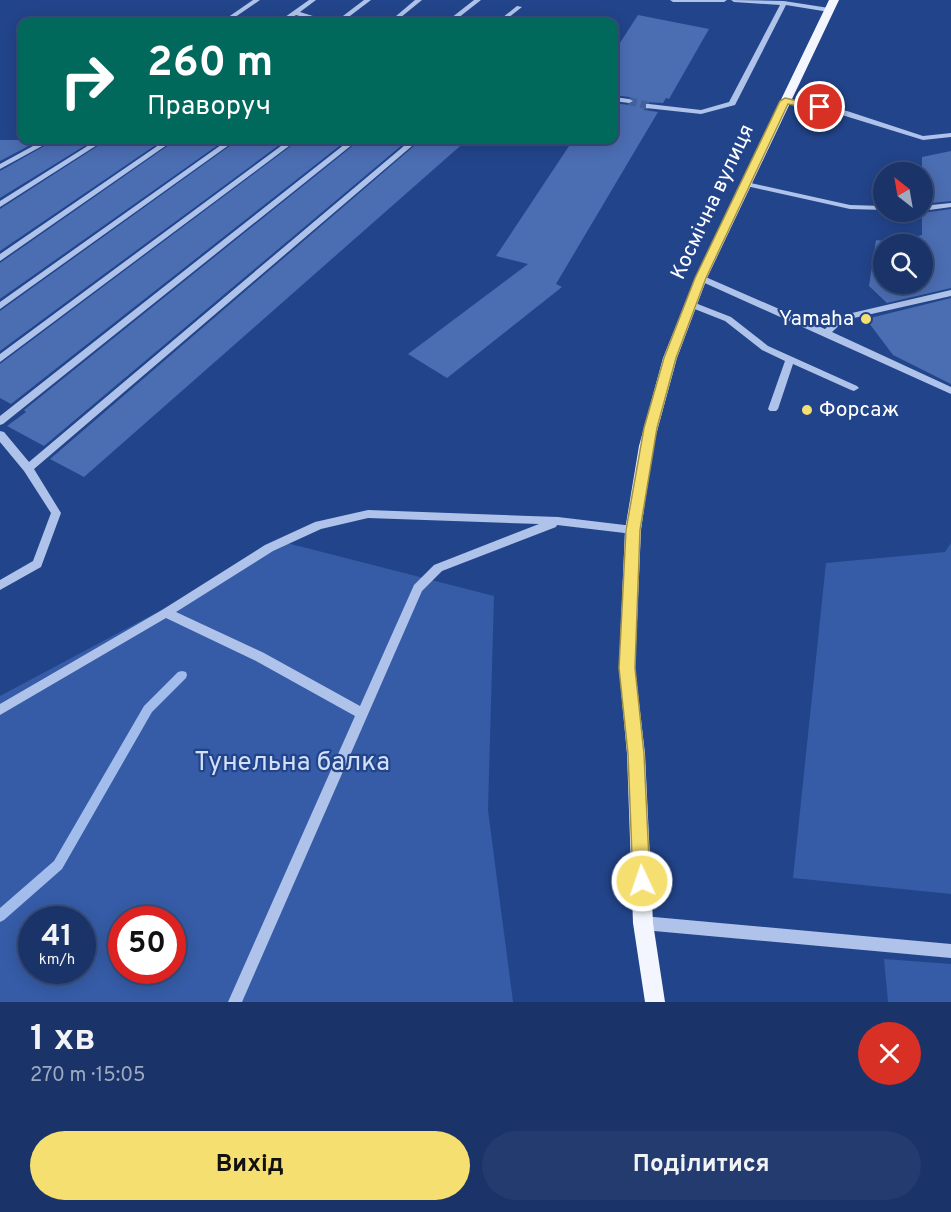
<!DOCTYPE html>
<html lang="uk">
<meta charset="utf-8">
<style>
body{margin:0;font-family:Overpass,sans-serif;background:#233b6e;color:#f1f3f6;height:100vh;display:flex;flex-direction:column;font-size:22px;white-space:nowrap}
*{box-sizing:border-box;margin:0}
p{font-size:20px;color:#9faac0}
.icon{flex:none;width:33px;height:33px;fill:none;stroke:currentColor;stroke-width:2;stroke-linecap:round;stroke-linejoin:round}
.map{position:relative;height:1002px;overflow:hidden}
.side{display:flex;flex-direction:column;background:#1a3368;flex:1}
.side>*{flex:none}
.banner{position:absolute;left:18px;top:18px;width:600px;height:126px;border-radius:12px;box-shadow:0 3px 15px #0003,0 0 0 2px #384e7c;background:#00695c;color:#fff;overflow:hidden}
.needle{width:39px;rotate:329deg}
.tools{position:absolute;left:873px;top:162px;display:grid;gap:12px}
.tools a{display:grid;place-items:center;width:60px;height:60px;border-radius:50%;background:#1a3368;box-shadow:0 3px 15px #0003,0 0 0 2px #384e7c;font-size:30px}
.speed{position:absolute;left:18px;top:906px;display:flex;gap:12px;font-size:30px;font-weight:700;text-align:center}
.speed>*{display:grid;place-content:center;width:78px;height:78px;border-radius:50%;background:#1a3368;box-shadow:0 3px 15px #0003,0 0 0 2px #384e7c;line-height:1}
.speed small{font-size:15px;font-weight:400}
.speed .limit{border:9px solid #d22;background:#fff;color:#111}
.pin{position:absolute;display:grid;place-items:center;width:51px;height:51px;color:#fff;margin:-26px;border:3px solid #fff;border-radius:50%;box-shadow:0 2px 6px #0007}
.me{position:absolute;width:66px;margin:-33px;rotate:357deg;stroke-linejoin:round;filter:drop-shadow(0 0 4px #0008)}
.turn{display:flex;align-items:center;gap:21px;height:126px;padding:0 30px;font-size:27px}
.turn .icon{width:78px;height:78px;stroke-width:2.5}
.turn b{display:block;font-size:42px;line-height:51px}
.round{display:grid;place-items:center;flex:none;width:63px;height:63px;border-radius:32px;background:#233b6e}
.headline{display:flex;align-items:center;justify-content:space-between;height:102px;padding:0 30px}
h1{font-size:36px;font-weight:700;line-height:45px}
.cta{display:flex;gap:12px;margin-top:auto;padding:12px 30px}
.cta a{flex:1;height:69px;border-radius:36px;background:#f6df71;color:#111;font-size:24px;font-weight:700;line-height:69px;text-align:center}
.cta a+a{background:#233b6e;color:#f1f3f6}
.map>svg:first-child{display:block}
.green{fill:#365ca7;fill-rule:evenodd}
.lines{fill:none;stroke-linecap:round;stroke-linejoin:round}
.stream{fill:#a2bceb;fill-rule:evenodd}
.building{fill:#4b6db2;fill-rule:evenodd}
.minor-tunnel{stroke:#43609c;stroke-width:8;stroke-dasharray:8 4;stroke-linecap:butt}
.minor{fill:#afc3ea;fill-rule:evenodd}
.major{fill:#f3f6fe;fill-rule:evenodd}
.route{fill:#f6df71;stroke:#a09149;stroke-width:1.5}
.poi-dot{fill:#f6df71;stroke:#22448a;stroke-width:2}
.labels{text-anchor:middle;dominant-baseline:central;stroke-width:4.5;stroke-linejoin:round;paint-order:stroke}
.street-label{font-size:21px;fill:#fff;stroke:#22448a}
.poi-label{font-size:21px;fill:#fff;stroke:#22448a;text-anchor:end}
.near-park-label{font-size:26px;fill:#d3e0f8;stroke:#22448a}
</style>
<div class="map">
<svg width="951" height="1002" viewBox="0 0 951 1002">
<rect width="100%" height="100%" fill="#22448a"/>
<g class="green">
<path d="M287 543 494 596 488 810 513 1002H0V696ZM32 920H82V970H32ZM122 920H172V970H122Z"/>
<polygon points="951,543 951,894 793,878 826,563 945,552"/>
<polygon points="884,959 951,964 951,1002 888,1002"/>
</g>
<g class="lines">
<polygon class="stream" points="182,671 186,672 187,675 186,678 152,712 62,869 4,920 0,922 0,908 54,861 144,706 178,672"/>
</g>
<g class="building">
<polygon points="638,15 709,29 669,99 666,98 663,103 644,102 644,110 658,112 556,284 562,287 447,378 408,354 528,264 496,256 573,140 614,140 614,103 629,105 635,102 629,97 614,95 614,52"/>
<polygon points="0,140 40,140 0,161"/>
<polygon points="55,140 94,140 0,198 0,171"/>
<polygon points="107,140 163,140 0,251 0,209"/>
<polygon points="176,140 225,140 0,299 0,263"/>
<polygon points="238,140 286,140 0,351 0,311"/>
<polygon points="299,140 347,140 11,404 0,398 0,364"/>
<polygon points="360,140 408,140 44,446 7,426 26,412 24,410"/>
<polygon points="421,140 467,140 84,477 50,459"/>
<polygon points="951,151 951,201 922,204 922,157"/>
<path d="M951 209V288L887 303 869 286 876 240 892 242 922 235V213ZM884 244H922V284H884Z"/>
<polygon points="951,298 951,384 893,355 866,319"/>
</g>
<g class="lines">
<polyline class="minor-tunnel" points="629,101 649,106"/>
<g class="minor">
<polygon points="253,0 260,0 228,22 221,22"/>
<polygon points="309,0 316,0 300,12 329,21 330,22 321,22 296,15 285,22 278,22"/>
<polygon points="364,0 371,0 342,22 335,22"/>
<polygon points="415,0 422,0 395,22 389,22"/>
<polygon points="474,0 481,0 453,22 446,22"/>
<polygon points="670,0 727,0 724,2 673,2"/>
<polygon points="731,0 784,1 829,8 832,10 829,12 786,5 735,105 701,114 646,108 646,104 649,104 701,110 729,102 780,5 734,2"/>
<polygon points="517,6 522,7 503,22 497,22"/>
<polygon points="552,19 554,20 554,22 547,22"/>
<polygon points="614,97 629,99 633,101 629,103 614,101"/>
<polygon points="782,99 847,111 923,136 951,133 951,137 923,140 842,115 782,103"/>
<polygon points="44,140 53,140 0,169 0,164"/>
<polygon points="97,140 105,140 0,207 0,201"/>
<polygon points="166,140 174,140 0,261 0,254"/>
<polygon points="228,140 236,140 0,309 0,302"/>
<polygon points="289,140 297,140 0,362 0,354"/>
<polygon points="350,140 358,140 3,424 0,425 0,416"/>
<polygon points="411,140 419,140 34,469 61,513 41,567 0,590 0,580 33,561 51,513 24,471 0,442 0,431 4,432 29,462"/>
<polygon points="742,181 850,205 884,206 884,210 850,209 742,185"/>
<polygon points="951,203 951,207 922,211 922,206"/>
<polygon points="701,275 825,329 839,316 951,290 951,296 845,320 832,332 951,387 951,394 698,280 698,276"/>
<polygon points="690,301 731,317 768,346 857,386 859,388 854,391 851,390 793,364 778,409 776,411 770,411 768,409 785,361 762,350 725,321 687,306 687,302"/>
<path d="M368 510 558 517 633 526 637 527 638 530 637 533 633 534 557 525 556 527 442 571 422 591 242 1002H228L355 716 256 661 166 618 0 715V704L162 610 265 545 315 522ZM368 518 539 524 434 565 414 585 360 706 264 653 176 612 273 551 321 529Z"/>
<polygon points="643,916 951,944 951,958 643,930 638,928 636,923 638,918"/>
</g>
<polygon class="major" points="829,0 839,0 707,278 677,358 653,446 641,530 635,668 645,754 653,923 665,1002 645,1002 633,923 627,754 619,668 625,530 639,446 663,358 695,278"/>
</g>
<polygon class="route" points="785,98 824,107 820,110 788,104 706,278 676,358 657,428 640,530 635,668 644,754 650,881 648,887 642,889 635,887 633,881 628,754 619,668 626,530 644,428 664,358 695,278 780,101"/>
<g class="poi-dot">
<circle cx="866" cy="319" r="6"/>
<circle cx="807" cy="410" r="6"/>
</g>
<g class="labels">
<g class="street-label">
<text transform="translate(713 202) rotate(-65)">Космічна вулиця</text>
</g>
<g class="poi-label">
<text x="854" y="319">Yamaha</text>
<text x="819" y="410" text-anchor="start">Форсаж</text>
</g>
<g class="near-park-label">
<text x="292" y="763">Тунельна балка</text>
</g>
</g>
</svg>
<div class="tools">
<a><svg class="needle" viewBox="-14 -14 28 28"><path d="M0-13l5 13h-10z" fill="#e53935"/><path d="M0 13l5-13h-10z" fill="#9faac0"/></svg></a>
<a><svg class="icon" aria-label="search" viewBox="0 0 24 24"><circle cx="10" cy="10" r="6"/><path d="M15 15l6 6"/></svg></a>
</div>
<div class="speed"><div>41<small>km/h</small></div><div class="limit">50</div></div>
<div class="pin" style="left:820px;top:107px;background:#d93025"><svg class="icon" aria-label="arrive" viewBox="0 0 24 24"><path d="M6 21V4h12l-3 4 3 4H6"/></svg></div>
<svg class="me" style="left:642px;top:881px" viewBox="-20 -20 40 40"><circle r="17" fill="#f6df71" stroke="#fff" stroke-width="3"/><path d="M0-11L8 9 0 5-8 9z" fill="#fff"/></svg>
<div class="banner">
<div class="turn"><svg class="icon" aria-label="right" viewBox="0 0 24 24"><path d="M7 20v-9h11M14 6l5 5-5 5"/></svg><div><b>260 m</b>Праворуч</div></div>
</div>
</div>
<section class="side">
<div class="headline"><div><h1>1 хв</h1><p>270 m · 15:05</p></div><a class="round" style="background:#d93025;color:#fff"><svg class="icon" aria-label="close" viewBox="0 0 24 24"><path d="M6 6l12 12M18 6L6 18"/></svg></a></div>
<div class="cta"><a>Вихід</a><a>Поділитися</a></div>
</section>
